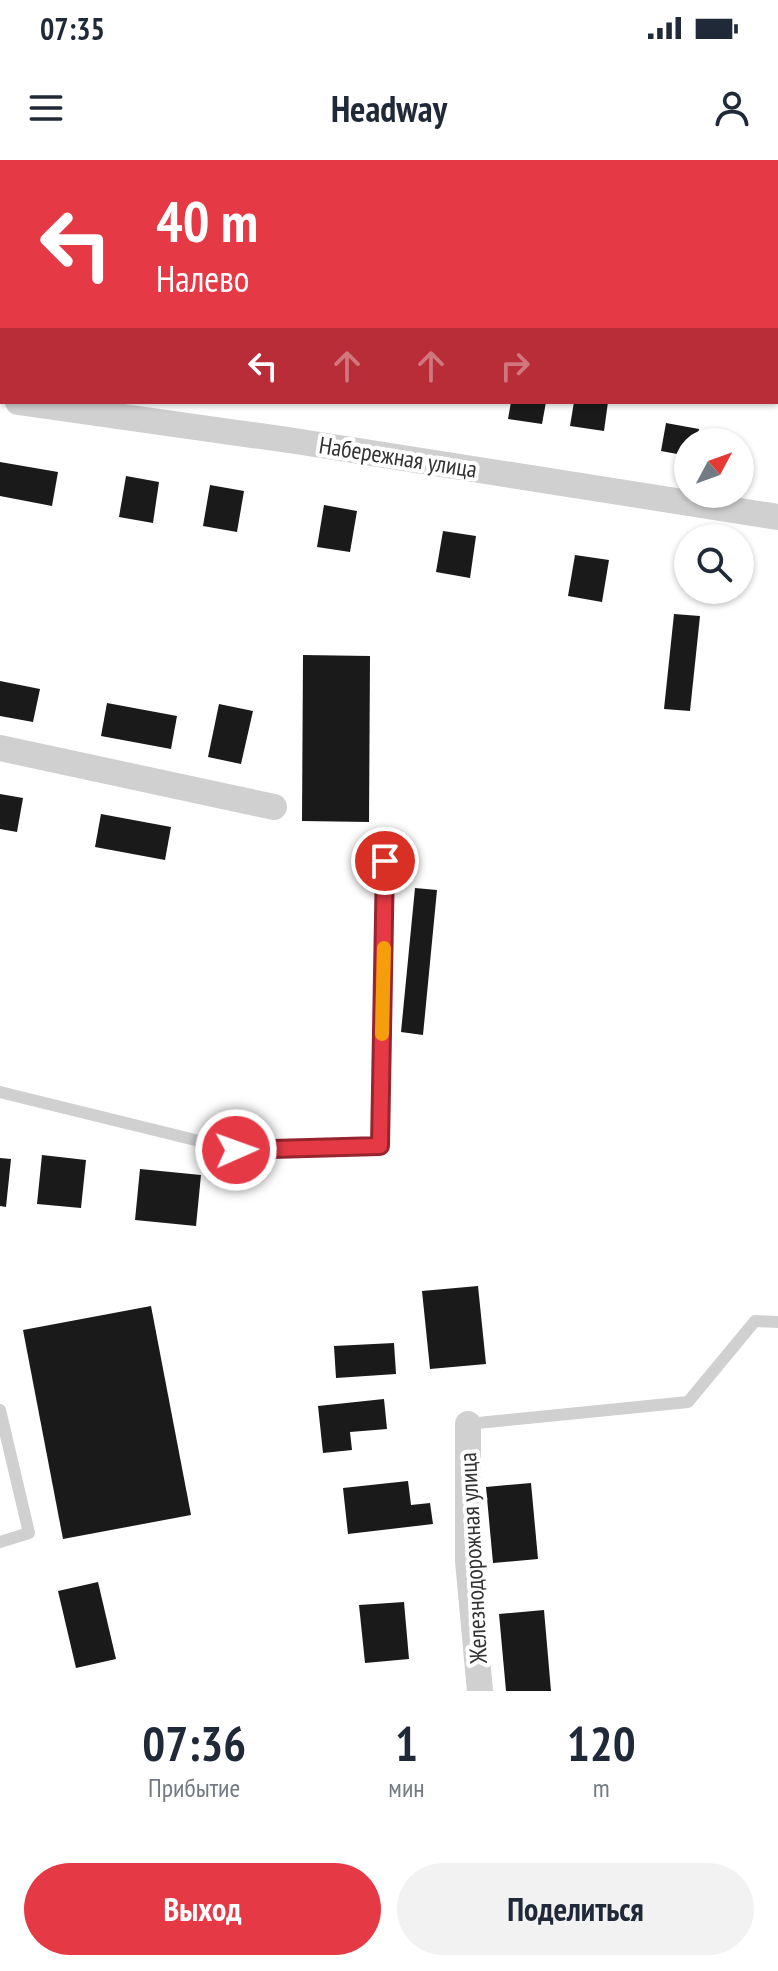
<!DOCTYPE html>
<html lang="ru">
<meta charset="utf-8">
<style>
body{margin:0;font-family:"PT Sans Narrow",sans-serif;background:#f2f2f3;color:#1f2937;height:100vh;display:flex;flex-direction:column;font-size:30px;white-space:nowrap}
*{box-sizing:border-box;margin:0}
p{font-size:26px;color:#747a83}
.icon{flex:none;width:44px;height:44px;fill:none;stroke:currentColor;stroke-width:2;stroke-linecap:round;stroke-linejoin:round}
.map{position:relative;height:1531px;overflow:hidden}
.sheet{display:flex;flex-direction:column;background:#fff;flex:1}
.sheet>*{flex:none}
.hud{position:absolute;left:0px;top:0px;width:778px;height:244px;box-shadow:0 2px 6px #0004;background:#e63946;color:#fff;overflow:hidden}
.needle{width:52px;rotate:49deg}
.buttons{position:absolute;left:674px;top:268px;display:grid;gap:16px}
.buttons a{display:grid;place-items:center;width:80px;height:80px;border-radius:50%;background:#fff;box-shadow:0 2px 6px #0004;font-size:40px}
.pin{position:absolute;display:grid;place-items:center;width:68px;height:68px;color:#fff;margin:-34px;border:4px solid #fff;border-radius:50%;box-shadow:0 2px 8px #0007}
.me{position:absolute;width:88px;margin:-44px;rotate:88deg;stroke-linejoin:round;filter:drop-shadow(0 0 6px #0008)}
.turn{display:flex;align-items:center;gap:28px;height:168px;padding:0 24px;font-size:36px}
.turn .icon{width:104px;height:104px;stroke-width:2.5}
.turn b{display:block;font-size:56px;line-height:68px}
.lanes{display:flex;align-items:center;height:76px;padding:0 24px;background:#0003;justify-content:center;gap:40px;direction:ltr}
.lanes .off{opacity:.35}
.eta{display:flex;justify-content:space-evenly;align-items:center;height:136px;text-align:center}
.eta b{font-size:48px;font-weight:700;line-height:56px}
.button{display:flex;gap:16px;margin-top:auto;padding:16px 24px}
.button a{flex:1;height:92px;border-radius:48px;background:#e63946;color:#fff;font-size:32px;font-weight:700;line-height:92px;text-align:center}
.button a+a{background:#f2f2f3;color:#1f2937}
.status{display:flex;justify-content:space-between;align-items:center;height:56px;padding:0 40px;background:#fff;direction:ltr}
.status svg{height:22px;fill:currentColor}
header{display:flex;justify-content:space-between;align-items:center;height:104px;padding:0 24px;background:#fff;font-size:36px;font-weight:700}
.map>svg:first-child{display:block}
.building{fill:#1a1a1a}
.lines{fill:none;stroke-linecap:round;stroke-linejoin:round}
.service{stroke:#d0d0d0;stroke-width:12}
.minor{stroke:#d0d0d0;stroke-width:26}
.route-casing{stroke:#96252e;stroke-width:20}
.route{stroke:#e63946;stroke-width:14}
.slow{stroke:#f59e0b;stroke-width:14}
.labels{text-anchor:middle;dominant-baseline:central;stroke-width:8;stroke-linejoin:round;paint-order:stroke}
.street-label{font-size:24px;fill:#333;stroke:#fff}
</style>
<div class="status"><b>07:35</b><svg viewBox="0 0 49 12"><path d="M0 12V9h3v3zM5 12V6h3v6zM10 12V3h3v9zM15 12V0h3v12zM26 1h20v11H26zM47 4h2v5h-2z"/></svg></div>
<header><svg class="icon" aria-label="menu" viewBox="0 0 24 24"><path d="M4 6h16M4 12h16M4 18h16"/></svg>Headway<svg class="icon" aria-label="person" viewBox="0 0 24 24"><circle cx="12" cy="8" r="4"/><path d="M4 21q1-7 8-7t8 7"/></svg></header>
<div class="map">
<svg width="778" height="1531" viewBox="0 0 778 1531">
<rect width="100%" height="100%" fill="#fff"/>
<g class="building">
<polygon points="511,242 546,242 542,264 508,259"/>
<polygon points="574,242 608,242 604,271 570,266"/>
<polygon points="666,263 699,269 697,282 688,282 688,296 661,291"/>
<polygon points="0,302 58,312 52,346 0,336"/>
<polygon points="126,316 159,322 153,363 119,357"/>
<polygon points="210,325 244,331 237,372 203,366"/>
<polygon points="324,345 357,351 350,392 317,387"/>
<polygon points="443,371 476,376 470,418 436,412"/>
<polygon points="575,395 609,400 602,442 568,436"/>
<polygon points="674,454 700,456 690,551 664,549"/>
<polygon points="303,495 370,496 369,662 302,661"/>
<polygon points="0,521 40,529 33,562 0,556"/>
<polygon points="107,543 177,556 171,589 101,576"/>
<polygon points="219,544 253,551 241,604 208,597"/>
<polygon points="0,634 23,638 17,672 0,669"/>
<polygon points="101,654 171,667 165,700 95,687"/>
<polygon points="415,728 437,730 423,875 401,872"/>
<polygon points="42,995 86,1000 81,1048 37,1044"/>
<polygon points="0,998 11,999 6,1047 0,1046"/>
<polygon points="140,1009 201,1015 196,1066 135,1060"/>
<polygon points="478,1126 486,1204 430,1209 422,1131"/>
<polygon points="151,1146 191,1355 63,1379 23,1170"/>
<polygon points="394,1183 396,1214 336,1218 334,1186"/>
<polygon points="384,1239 387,1269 350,1272 352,1290 323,1293 318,1246"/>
<polygon points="408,1321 411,1345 430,1343 433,1364 348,1374 343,1328"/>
<polygon points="531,1323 538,1399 493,1403 486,1327"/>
<polygon points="98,1422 116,1499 76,1508 58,1431"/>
<polygon points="404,1442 409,1499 365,1503 359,1445"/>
<polygon points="544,1450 551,1531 506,1531 499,1454"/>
</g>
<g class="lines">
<g class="service">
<polyline points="104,0 115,2"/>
<polyline points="262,2 262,0"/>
<polyline points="499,2 500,0"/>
<polyline points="742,2 742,0"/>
<polyline points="776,111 778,111"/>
<polyline points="0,932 236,990 380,986 385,701"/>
<polyline points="0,1250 29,1373 0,1382"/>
<polyline points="468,1264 688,1242 755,1161 778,1162"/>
</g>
<g class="minor">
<polyline points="18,242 295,281 778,357"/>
<polyline points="0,588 274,647"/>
<polyline points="468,1264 468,1401 480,1531"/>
</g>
</g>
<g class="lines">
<defs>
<polyline id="route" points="236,990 380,986 385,701"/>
</defs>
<use href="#route" class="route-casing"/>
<use href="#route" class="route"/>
<polyline class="slow" points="382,874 384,788"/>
</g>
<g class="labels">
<g class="street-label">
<text transform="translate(398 297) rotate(9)">Набережная улица</text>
<text transform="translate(473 1398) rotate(-93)">Железнодорожная улица</text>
</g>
</g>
</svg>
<div class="buttons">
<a><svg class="needle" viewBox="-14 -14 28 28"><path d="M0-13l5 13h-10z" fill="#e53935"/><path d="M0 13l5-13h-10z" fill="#747a83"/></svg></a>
<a><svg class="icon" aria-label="search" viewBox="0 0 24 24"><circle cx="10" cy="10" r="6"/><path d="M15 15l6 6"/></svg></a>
</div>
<div class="pin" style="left:385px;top:701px;background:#d93025"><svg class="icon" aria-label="arrive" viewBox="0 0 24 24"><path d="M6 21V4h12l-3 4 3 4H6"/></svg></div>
<svg class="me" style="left:236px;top:990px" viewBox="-20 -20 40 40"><circle r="17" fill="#e63946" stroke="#fff" stroke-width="3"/><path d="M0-11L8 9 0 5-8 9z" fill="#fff"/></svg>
<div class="hud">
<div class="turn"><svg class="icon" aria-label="left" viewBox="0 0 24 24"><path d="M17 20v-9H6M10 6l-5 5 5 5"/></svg><div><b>40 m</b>Налево</div></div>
<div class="lanes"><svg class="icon" aria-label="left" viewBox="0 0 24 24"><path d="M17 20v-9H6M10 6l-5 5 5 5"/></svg><svg class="icon off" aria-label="ahead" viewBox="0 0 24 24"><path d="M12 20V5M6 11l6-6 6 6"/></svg><svg class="icon off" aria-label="ahead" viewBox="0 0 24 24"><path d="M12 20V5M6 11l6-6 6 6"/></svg><svg class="icon off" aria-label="right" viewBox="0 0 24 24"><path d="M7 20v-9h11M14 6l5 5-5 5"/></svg></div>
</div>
</div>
<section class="sheet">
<div class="eta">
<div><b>07:36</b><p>Прибытие</p></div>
<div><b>1</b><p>мин</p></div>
<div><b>120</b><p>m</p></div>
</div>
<div class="button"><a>Выход</a><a>Поделиться</a></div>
</section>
